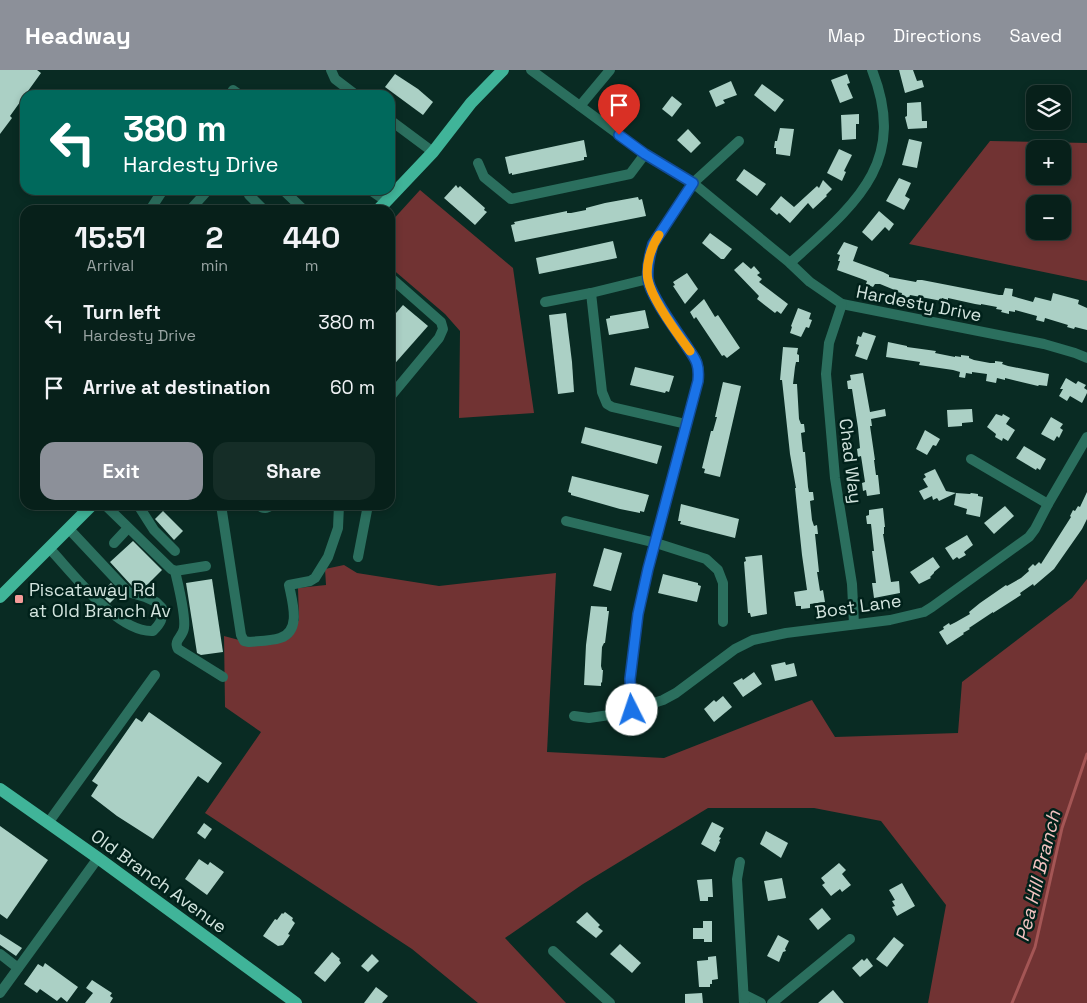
<!DOCTYPE html>
<meta charset="utf-8">
<style>
body{margin:0;font-family:"Space Grotesk",sans-serif;background:#152d27;color:#f1f3f6;height:100vh;display:flex;flex-direction:column;font-size:19px;white-space:nowrap}
*{box-sizing:border-box;margin:0}
p{font-size:16px;color:#98a3a2}
.icon{flex:none;width:28px;height:28px;fill:none;stroke:currentColor;stroke-width:2;stroke-linecap:round;stroke-linejoin:round}
.map{position:relative;flex:1;overflow:hidden}
.side{position:absolute;left:20px;top:135px;width:375px;height:305px;display:flex;flex-direction:column;background:#07201a;border-radius:15px;box-shadow:0 2px 8px #0003,0 0 0 1px #283e39}
.side>*{flex:none}
.banner{position:absolute;left:20px;top:20px;width:375px;height:105px;border-radius:15px;box-shadow:0 2px 8px #0003,0 0 0 1px #283e39;background:#00695c;color:#fff;overflow:hidden}
.tools{position:absolute;left:1026px;top:15px;display:grid;gap:10px}
.tools a{display:grid;place-items:center;width:45px;height:45px;border-radius:10px;background:#07201a;box-shadow:0 2px 8px #0003,0 0 0 1px #283e39;font-size:25px}
.pin{position:absolute;display:grid;place-items:center;width:42px;height:42px;color:#fff;margin:-51px -21px;border-radius:50% 50% 50% 0;rotate:-45deg;box-shadow:0 0 5px #0007}
.pin .icon{rotate:45deg}
.me{position:absolute;width:55px;margin:-28px;rotate:356deg;stroke-linejoin:round;filter:drop-shadow(0 0 4px #0008)}
.turn{display:flex;align-items:center;gap:18px;height:105px;padding:0 20px;font-size:22px}
.turn .icon{width:65px;height:65px;stroke-width:2.5}
.turn b{display:block;font-size:35px;line-height:42px}
.eta{display:flex;justify-content:space-evenly;align-items:center;height:85px;text-align:center}
.eta b{font-size:30px;font-weight:600;line-height:35px}
.action{display:flex;gap:10px;margin-top:auto;padding:10px 20px}
.action a{flex:1;height:58px;border-radius:15px;background:#8c9099;color:#fff;font-size:20px;font-weight:600;line-height:58px;text-align:center}
.action a+a{background:#152d27;color:#f1f3f6}
ul{padding:0;list-style:none}
li{display:flex;align-items:center;gap:15px;height:65px;padding:0 20px}
li div{flex:1}
li b{display:block;font-size:19px}
li em{font-style:normal}
header{display:flex;align-items:center;gap:30px;box-sizing:border-box;height:70px;padding:0 25px;background:#8c9099;color:#fff}
header strong{font-size:24px}
nav{display:flex;gap:28px;margin-inline-start:auto;font-size:18px}
.map>svg:first-child{display:block}
.green{fill:#713333;fill-rule:evenodd}
.lines{fill:none;stroke-linecap:round;stroke-linejoin:round}
.stream{stroke:#a45655;stroke-width:3}
.building{fill:#abd0c5}
.minor{stroke:#2b6f5e;stroke-width:10}
.major{stroke:#40b499;stroke-width:12}
.route-casing{stroke:#114b97;stroke-width:12}
.route{stroke:#1a73e8;stroke-width:9}
.slow{stroke:#f59e0b;stroke-width:9}
.poi-dot{fill:#f59b99;stroke:#00211a;stroke-width:2}
.labels{text-anchor:middle;dominant-baseline:central;stroke-width:5;stroke-linejoin:round;paint-order:stroke}
.street-label{font-size:18px;fill:#d2e4de;stroke:#00211a}
.poi-label{font-size:18px;fill:#d2e4de;stroke:#00211a;text-anchor:start}
.water-label{font-size:19px;font-style:italic;fill:#f2c3c1;stroke:#00211a}
</style>
<header>
<strong>Headway</strong>
<nav><a>Map</a><a>Directions</a><a>Saved</a></nav>
</header>
<div class="map">
<svg width="1087" height="933" viewBox="0 0 1087 933">
<rect width="100%" height="100%" fill="#092b23"/>
<g class="green">
<path d="M990 71 1087 73V211L909 174ZM1035 79H1062V106H1035ZM1035 134H1062V161H1035Z"/>
<polygon points="420,120 513,198 534,343 459,348 460,261 445,244 390,197 390,153"/>
<polygon points="344,495 357,503 439,516 556,503 547,682 664,688 812,630 835,667 958,663 962,612 1072,528 1087,509 1087,933 928,933 946,835 881,751 814,738 708,738 583,814 505,868 566,933 478,933 412,879 205,743 261,662 225,637 224,566 258,575 289,565 299,550 298,518 326,515 325,499"/>
</g>
<g class="lines">
<polyline class="stream" points="1012,933 1035,877 1062,758 1087,684"/>
</g>
<g class="building">
<polygon points="0,0 37,0 41,3 10,46 12,48 0,64"/>
<polygon points="899,0 913,0 917,11 922,10 924,17 905,23"/>
<polygon points="395,4 418,19 433,32 423,45 385,17"/>
<polygon points="847,4 850,13 847,14 853,28 840,33 831,10"/>
<polygon points="731,11 737,25 723,30 725,33 716,37 709,21"/>
<polygon points="762,14 784,30 775,42 754,25"/>
<polygon points="1035,15 1057,23 1035,24 1035,42 1026,38"/>
<polygon points="672,26 682,34 672,47 662,39"/>
<polygon points="921,32 922,51 927,51 927,58 908,59 905,47 907,46 907,33"/>
<polygon points="859,44 859,54 856,54 856,69 842,70 841,45"/>
<polygon points="780,58 794,59 790,86 776,84 776,78 774,78 775,71 777,71"/>
<polygon points="688,59 701,73 691,83 677,70"/>
<polygon points="909,69 922,72 917,98 902,95"/>
<polygon points="584,70 587,87 584,87 584,90 512,105 512,103 509,104 505,87"/>
<polygon points="839,79 852,85 844,101 846,102 842,111 827,103"/>
<polygon points="744,99 766,114 757,126 736,110"/>
<polygon points="899,108 911,113 905,126 910,129 904,140 886,131"/>
<polygon points="823,110 832,119 826,125 827,126 813,139 808,133 790,153 779,143 777,145 770,139 781,126 794,137 817,116 819,118"/>
<polygon points="456,115 458,118 460,116 485,138 484,140 487,142 475,155 444,128"/>
<polygon points="638,127 639,130 642,129 646,146 515,172 511,155 515,154 514,152 567,141 567,143 571,143 586,140 586,138 605,133"/>
<polygon points="879,141 894,154 889,161 885,157 872,171 862,162"/>
<polygon points="710,163 732,179 724,189 721,189 702,173"/>
<polygon points="613,171 617,188 539,204 536,188"/>
<polygon points="844,172 858,177 853,191 883,202 889,205 889,207 916,212 917,210 922,210 999,225 1003,225 1005,218 1013,219 1012,226 1033,232 1035,227 1051,231 1053,223 1079,230 1078,234 1087,238 1087,260 1075,257 1074,259 1067,257 1068,255 1045,248 1044,252 1036,250 1037,246 1015,240 1015,242 1009,241 1009,244 1001,242 1002,240 996,239 997,237 981,234 981,235 975,234 948,228 948,230 942,228 942,231 910,225 909,228 901,227 902,223 897,222 897,221 880,214 875,214 873,217 866,214 867,211 862,209 837,200 840,191 838,191 840,185 837,184"/>
<polygon points="743,192 751,199 754,196 760,203 757,205 762,209 759,212 788,234 781,244 777,241 775,243 757,229 759,226 734,200"/>
<polygon points="687,203 698,219 685,234 673,216 675,215 673,212"/>
<polygon points="704,229 715,247 718,245 740,278 727,288 724,285 722,286 696,247 694,249 690,242"/>
<polygon points="403,235 428,256 390,299 390,250"/>
<polygon points="798,238 811,243 809,249 812,250 809,258 806,257 801,267 790,263 792,257 791,256"/>
<polygon points="645,240 649,258 609,265 606,249 610,248 610,246"/>
<polygon points="566,243 572,292 574,322 558,324 549,245"/>
<polygon points="863,262 876,266 867,290 855,286 859,275 856,274 858,266 861,267"/>
<polygon points="888,272 907,276 907,277 936,281 935,283 955,287 955,286 961,287 961,285 969,286 969,288 974,290 990,293 995,293 995,291 1003,292 1002,294 1008,296 1049,304 1047,316 1039,315 1038,316 1005,308 1005,310 997,308 996,313 986,311 987,304 972,302 972,304 966,303 965,308 959,307 960,302 953,300 919,295 920,292 886,287"/>
<polygon points="783,277 798,278 797,284 799,285 799,292 796,292 795,297 793,314 797,314 799,349 801,354 804,354 805,362 801,363 803,382 805,382 808,417 809,422 813,422 814,430 810,431 812,450 814,456 817,455 818,464 815,464 819,502 817,502 820,521 823,520 825,532 810,534 810,538 801,539 801,536 796,536 794,522 807,520 802,485 795,418 796,418 790,384 782,310 780,310"/>
<polygon points="635,297 674,306 669,322 666,321 665,323 630,315"/>
<polygon points="863,303 870,342 885,339 886,346 871,349 872,356 870,356 875,390 874,390 876,405 878,405 880,424 867,426 866,420 863,421 862,413 865,412 861,386 858,387 857,379 860,378 858,358 852,319 848,319 847,311 851,310 850,305"/>
<polygon points="1066,308 1076,314 1078,311 1086,315 1084,318 1087,320 1087,323 1082,333 1070,326 1067,331 1059,326 1063,319 1060,319"/>
<polygon points="723,312 741,316 720,407 704,403 705,399 702,398 711,361 713,361 717,347 715,347"/>
<polygon points="972,339 973,352 962,353 962,356 948,357 947,340"/>
<polygon points="996,344 1002,346 1003,344 1010,348 1006,354 1015,360 1008,371 1003,368 1002,371 995,367 996,364 987,357"/>
<polygon points="1051,347 1063,354 1060,358 1063,360 1059,368 1057,366 1054,371 1041,364"/>
<polygon points="585,357 662,376 657,394 581,373"/>
<polygon points="925,360 940,369 936,376 933,375 927,385 916,379"/>
<polygon points="1024,376 1046,389 1040,400 1037,398 1036,400 1016,388"/>
<polygon points="935,399 946,421 956,423 939,431 937,428 933,430 932,426 924,430 919,421 928,417 923,409 926,407 924,404"/>
<polygon points="572,406 649,425 644,442 640,441 640,443 620,439 571,425 571,423 568,422"/>
<polygon points="1087,422 1087,449 1082,459 1054,499 1034,516 1033,514 1020,523 1021,525 993,543 993,542 969,558 970,559 963,563 964,564 947,575 939,562 944,559 943,557 949,553 950,555 956,552 970,544 969,542 980,533 1006,515 1007,516 1021,508 1029,501 1028,499 1033,494 1035,496 1039,492 1041,494 1071,447 1070,446 1073,440 1075,441 1078,436 1080,437"/>
<polygon points="956,423 970,424 971,423 978,424 978,426 983,427 980,447 966,444 967,439 954,435"/>
<polygon points="681,434 739,449 735,468 680,454 681,451 678,451"/>
<polygon points="1005,436 1014,446 994,464 984,453"/>
<polygon points="883,438 885,457 884,457 884,464 883,464 891,512 899,511 900,523 874,528 872,513 876,513 872,481 874,481 871,454 867,454 866,446 869,445 869,440"/>
<polygon points="163,441 183,461 174,470 155,449"/>
<polygon points="967,465 973,475 964,482 966,485 959,489 957,487 953,490 945,478"/>
<polygon points="133,471 162,500 144,518 144,520 132,516 110,492"/>
<polygon points="604,478 622,483 611,521 593,516"/>
<polygon points="762,485 767,544 751,547 750,543 748,543 747,531 744,492 746,491 745,487"/>
<polygon points="933,487 940,497 934,502 934,503 930,507 931,508 919,514 910,502"/>
<polygon points="663,504 698,513 698,515 701,516 697,532 658,523"/>
<polygon points="212,509 223,582 201,585 197,583 186,513"/>
<polygon points="111,513 120,523 110,533 100,524"/>
<polygon points="591,536 607,537 607,541 609,541 605,573 604,573 602,577 601,596 602,600 603,600 602,613 601,612 601,616 584,615 586,575"/>
<polygon points="785,592 786,595 794,593 797,606 775,611 771,595"/>
<polygon points="754,602 762,614 743,627 733,613 742,608 743,610"/>
<polygon points="723,626 732,637 714,652 704,639 714,630 716,632"/>
<polygon points="149,642 222,693 208,713 198,706 153,769 117,746 91,726 98,715 92,711 136,648 142,652"/>
<polygon points="712,752 724,758 719,767 721,768 719,771 720,772 715,782 701,774"/>
<polygon points="204,753 212,759 205,769 197,763"/>
<polygon points="0,756 48,790 7,849 0,844"/>
<polygon points="766,761 788,773 781,788 760,774"/>
<polygon points="199,789 208,795 210,792 224,802 207,825 185,809"/>
<polygon points="839,793 846,800 842,804 851,815 842,822 840,819 831,826 822,815 825,813 821,808"/>
<polygon points="782,808 786,828 768,831 764,811"/>
<polygon points="712,809 713,827 708,827 708,831 700,831 697,810"/>
<polygon points="902,813 915,836 897,846 892,837 895,836 892,831 895,830 889,820"/>
<polygon points="822,838 831,849 818,860 809,849"/>
<polygon points="285,842 293,848 292,850 295,853 288,864 290,865 283,875 278,876 263,866 275,849 277,850 282,843 283,844"/>
<polygon points="587,842 600,855 598,857 603,861 596,868 576,852"/>
<polygon points="703,851 712,851 712,872 704,872 704,869 693,869 693,858 703,858"/>
<polygon points="0,864 22,878 16,886 0,875"/>
<polygon points="778,865 789,871 785,879 786,881 783,882 779,892 767,886"/>
<polygon points="894,867 904,875 887,897 876,889"/>
<polygon points="620,874 641,893 632,903 610,884"/>
<polygon points="332,882 340,889 339,890 341,893 325,912 314,903"/>
<polygon points="372,884 379,891 368,902 361,896"/>
<polygon points="716,886 718,909 712,910 712,914 710,914 710,917 699,917 697,891 708,890 708,887"/>
<polygon points="867,888 873,896 860,907 852,898 862,889 864,891"/>
<polygon points="45,893 78,917 67,932 61,927 57,931 40,919 37,923 24,914 38,894 43,897"/>
<polygon points="92,910 112,923 110,926 113,928 110,933 85,933 93,923 86,918"/>
<polygon points="376,917 388,926 382,933 364,933"/>
<polygon points="833,920 844,933 818,933"/>
<polygon points="702,923 703,933 685,933 685,924"/>
</g>
<g class="lines">
<g class="minor">
<polyline points="331,0 335,9 356,25"/>
<polyline points="531,0 645,84 693,113 790,193 810,212 842,234 1044,274 1075,283 1087,288"/>
<polyline points="230,25 233,20 240,25"/>
<polyline points="580,36 610,0"/>
<polyline points="390,50 433,82"/>
<polyline points="478,93 484,107 511,129 630,104 645,84"/>
<polyline points="249,120 249,125 264,140"/>
<polyline points="283,120 304,140"/>
<polyline points="370,120 386,131"/>
<polyline points="150,140 163,120"/>
<polyline points="190,140 208,120"/>
<path d="M790 193C854 135 909 94 872 0"/>
<polyline points="390,207 441,252 443,259 439,268 390,327"/>
<polyline points="591,223 602,322 607,334 612,337 686,354"/>
<polyline points="545,232 591,223 648,209"/>
<polyline points="842,234 829,273 826,304 835,408 852,514 854,554"/>
<polyline points="971,389 1048,434"/>
<polyline points="105,435 171,499 175,501 206,496"/>
<polyline points="138,435 154,460 175,481"/>
<path d="M221 435 241 565 244 571 249 572C259 571 271 571 280 568 302 561 292 531 289 515L310 511 315 508 328 487 338 458 339 435"/>
<path d="M258 435C264 440 267 438 272 435"/>
<polyline points="566,451 656,473 706,489 718,500 723,513 723,552"/>
<polyline points="114,473 128,458"/>
<path d="M49 478C72 502 117 563 153 561 161 553 163 549 162 538L156 532 145 527 128 522 69 459"/>
<polyline points="358,487 368,435"/>
<path d="M175 501C178 514 186 545 184 558 183 567 173 570 178 579L223 607"/>
<path d="M632 640 630 609 638 544 648 499 698 311 699 300 696 289C684 273 650 227 648 209 647 198 650 184 653 174L693 113 739 71"/>
<polyline points="574,646 589,648 623,643 663,630 676,623 735,579 753,570 786,563 890,550 924,542 932,537 1029,467 1035,459 1048,434 1087,367"/>
<polyline points="48,753 155,605"/>
<polyline points="740,792 737,809 744,933"/>
<polyline points="553,881 610,933"/>
<polyline points="0,884 18,898"/>
<polyline points="0,923 98,788"/>
<polyline points="745,925 761,933"/>
<polyline points="772,933 850,869"/>
</g>
<g class="major">
<polyline points="378,140 433,82 471,33 503,0"/>
<polyline points="0,527 92,435"/>
<polyline points="0,719 98,788 296,933"/>
</g>
</g>
<g class="lines">
<defs>
<path id="route" d="M619 65 645 84 693 113 653 174C650 184 647 198 648 209 650 225 674 257 684 272 694 288 700 291 698 311L648 499 638 544 630 609 632 640"/>
</defs>
<use href="#route" class="route-casing"/>
<use href="#route" class="route"/>
<path class="slow" d="M659 165C651 177 645 196 648 210 652 229 678 265 690 281"/>
</g>
<rect class="poi-dot" x="14" y="524" width="10" height="10" rx="2.5"/>
<g class="labels">
<g class="street-label">
<text transform="translate(919 233) rotate(11)">Hardesty Drive</text>
<text transform="translate(851 391) rotate(83)">Chad Way</text>
<text transform="translate(858 536) rotate(-8)">Bost Lane</text>
<text transform="translate(159 811) rotate(36)">Old Branch Avenue</text>
</g>
<g class="poi-label">
<text x="29" y="519">Piscataway Rd<tspan x="29" dy="21">at Old Branch Av</tspan></text>
</g>
<g class="water-label">
<text transform="translate(1038 806) rotate(-76)">Pea Hill Branch</text>
</g>
</g>
</svg>
<div class="tools">
<a><svg class="icon" aria-label="layers" viewBox="0 0 24 24"><path d="M12 4l9 5-9 5-9-5zM3 14l9 5 9-5"/></svg></a>
<a>+</a>
<a>−</a>
</div>
<div class="pin" style="left:619px;top:65px;background:#d93025"><svg class="icon" aria-label="arrive" viewBox="0 0 24 24"><path d="M6 21V4h12l-3 4 3 4H6"/></svg></div>
<svg class="me" style="left:632px;top:640px" viewBox="-20 -20 40 40"><circle r="19" fill="#fff"/><path d="M0-13L10 11 0 6-10 11z" fill="#1a73e8"/></svg>
<div class="banner">
<div class="turn"><svg class="icon" aria-label="left" viewBox="0 0 24 24"><path d="M17 20v-9H6M10 6l-5 5 5 5"/></svg><div><b>380 m</b>Hardesty Drive</div></div>
</div>
<section class="side">
<div class="eta">
<div><b>15:51</b><p>Arrival</p></div>
<div><b>2</b><p>min</p></div>
<div><b>440</b><p>m</p></div>
</div>
<ul>
<li><svg class="icon" aria-label="left" viewBox="0 0 24 24"><path d="M17 20v-9H6M10 6l-5 5 5 5"/></svg><div><b>Turn left</b><p>Hardesty Drive</p></div><em>380 m</em></li>
<li><svg class="icon" aria-label="arrive" viewBox="0 0 24 24"><path d="M6 21V4h12l-3 4 3 4H6"/></svg><div><b>Arrive at destination</b></div><em>60 m</em></li>
</ul>
<div class="action"><a>Exit</a><a>Share</a></div>
</section>
</div>
